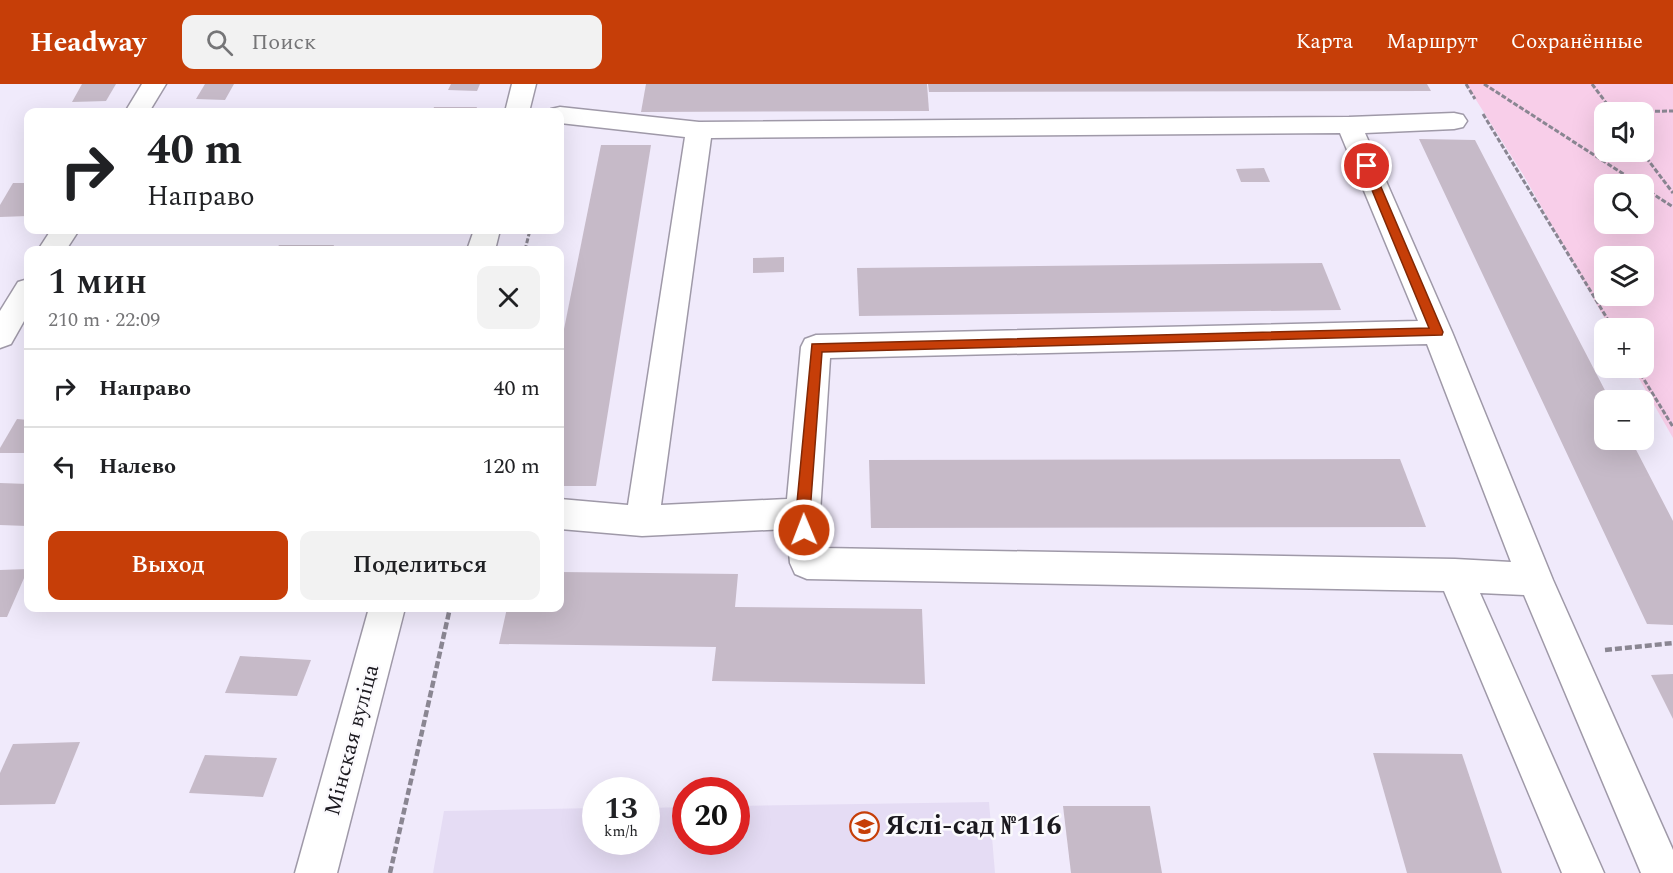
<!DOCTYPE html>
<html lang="ru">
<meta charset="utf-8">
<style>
body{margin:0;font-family:Spectral,serif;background:#f2f2f2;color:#202124;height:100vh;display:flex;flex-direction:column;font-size:22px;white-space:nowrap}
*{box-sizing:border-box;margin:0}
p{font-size:20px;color:#757577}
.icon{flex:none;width:33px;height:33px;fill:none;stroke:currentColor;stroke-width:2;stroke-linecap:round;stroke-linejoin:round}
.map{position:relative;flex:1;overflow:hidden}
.sheet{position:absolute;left:24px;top:162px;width:540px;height:366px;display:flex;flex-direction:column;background:#fff;border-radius:12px;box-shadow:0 6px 24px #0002}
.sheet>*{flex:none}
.guide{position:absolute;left:24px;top:24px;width:540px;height:126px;border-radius:12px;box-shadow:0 6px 24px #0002;background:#fff;color:#202124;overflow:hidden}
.tools{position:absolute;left:1594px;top:18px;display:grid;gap:12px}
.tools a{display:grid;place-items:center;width:60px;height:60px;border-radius:12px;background:#fff;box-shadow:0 6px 24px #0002;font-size:30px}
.speed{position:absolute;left:582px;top:693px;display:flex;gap:12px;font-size:30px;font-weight:700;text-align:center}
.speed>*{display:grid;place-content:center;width:78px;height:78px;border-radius:50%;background:#fff;box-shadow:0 6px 24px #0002;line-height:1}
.speed small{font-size:15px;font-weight:400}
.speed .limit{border:9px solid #d22;background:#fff;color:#111}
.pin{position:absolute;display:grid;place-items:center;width:51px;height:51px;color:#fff;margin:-26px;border:3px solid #fff;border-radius:50%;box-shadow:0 2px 6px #0007}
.me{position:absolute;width:66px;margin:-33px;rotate:359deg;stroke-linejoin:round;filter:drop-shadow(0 0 4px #0008)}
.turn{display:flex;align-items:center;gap:21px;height:126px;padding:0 24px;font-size:27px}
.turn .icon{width:78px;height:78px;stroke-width:2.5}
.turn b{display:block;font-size:42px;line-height:51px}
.round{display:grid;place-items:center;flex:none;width:63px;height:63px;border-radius:12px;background:#f2f2f2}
.summary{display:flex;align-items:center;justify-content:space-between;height:102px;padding:0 24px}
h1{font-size:36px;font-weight:600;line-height:45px}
.action{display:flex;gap:12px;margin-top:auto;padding:12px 24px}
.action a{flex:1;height:69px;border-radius:12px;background:#c63e08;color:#fff;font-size:24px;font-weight:600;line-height:69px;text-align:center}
.action a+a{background:#f2f2f2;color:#202124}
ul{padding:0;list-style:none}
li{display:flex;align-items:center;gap:18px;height:78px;padding:0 24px;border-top:2px solid #e0e0e0}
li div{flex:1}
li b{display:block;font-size:22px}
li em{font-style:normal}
header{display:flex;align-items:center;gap:36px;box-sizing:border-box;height:84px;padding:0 30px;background:#c63e08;color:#fff}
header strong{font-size:28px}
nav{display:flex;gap:33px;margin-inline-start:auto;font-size:21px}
.search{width:420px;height:54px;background:#f2f2f2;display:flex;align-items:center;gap:15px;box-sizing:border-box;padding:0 21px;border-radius:12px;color:#757577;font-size:22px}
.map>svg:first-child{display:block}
.built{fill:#e5dcf4}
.green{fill:#f8cee9;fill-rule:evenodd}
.building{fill:#c6bac8}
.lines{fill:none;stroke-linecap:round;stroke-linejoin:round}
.minor-casing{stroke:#9f99a8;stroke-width:3}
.path-far1{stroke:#8a8692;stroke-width:3;stroke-dasharray:5 2;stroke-linecap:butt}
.path{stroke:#8a8692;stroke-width:4.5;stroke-dasharray:7 3;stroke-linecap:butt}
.minor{fill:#fff;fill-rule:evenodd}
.route{fill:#c63e08;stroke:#812805;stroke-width:1.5}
.labels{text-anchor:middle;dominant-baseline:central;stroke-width:5;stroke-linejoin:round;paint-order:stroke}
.street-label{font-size:22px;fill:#1b191f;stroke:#fbfafd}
.near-poi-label{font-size:27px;font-weight:bold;fill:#1b191f;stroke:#fbfafd;text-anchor:start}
</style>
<header>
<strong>Headway</strong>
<div class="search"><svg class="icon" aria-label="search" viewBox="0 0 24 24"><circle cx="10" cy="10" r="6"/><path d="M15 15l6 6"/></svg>Поиск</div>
<nav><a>Карта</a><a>Маршрут</a><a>Сохранённые</a></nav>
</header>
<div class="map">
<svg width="1673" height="789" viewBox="0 0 1673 789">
<rect width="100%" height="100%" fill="#f0eafb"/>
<polygon class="built" points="989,718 995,789 433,789 444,727 595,724 596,758 646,758 647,724 685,723 686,758 736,758 737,722"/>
<path class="green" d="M1466 0H1673V354L1633 284H1644V244H1610L1524 92ZM1605 28H1644V68H1605ZM1644 100V140H1605V100ZM1644 172V212H1605V172Z"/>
<g class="building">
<polygon points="82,0 116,0 106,17 72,18"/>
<polygon points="205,0 234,0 225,16 196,15"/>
<polygon points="451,0 480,0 477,7 448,6"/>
<polygon points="646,0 927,0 929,27 641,28"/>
<polygon points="928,0 1427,0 1431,7 929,8"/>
<polygon points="434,23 477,23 475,28 432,28"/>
<polygon points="1419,55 1475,56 1610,316 1605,316 1605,356 1631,356 1673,437 1673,541 1647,540"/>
<polygon points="601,61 651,61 596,402 560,402 560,265"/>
<polygon points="1264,84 1270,98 1241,98 1236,85"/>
<polygon points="13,99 28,99 28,132 0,133 0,121"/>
<polygon points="279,161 334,161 332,166 276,166"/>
<polygon points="784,173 784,188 753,189 753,174"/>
<polygon points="1322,179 1341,226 859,232 857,184"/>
<polygon points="17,335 28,336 28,369 0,369 0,364"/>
<polygon points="1400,375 1426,443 871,444 869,376"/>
<polygon points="0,399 28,400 27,442 0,441"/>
<polygon points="28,485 7,533 0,533 0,486"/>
<polygon points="560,488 738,490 735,523 922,525 925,600 712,597 716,563 499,560 507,524 560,524"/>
<polygon points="240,572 311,576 297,612 225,609"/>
<polygon points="1673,590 1673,635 1651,591"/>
<polygon points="80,658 55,720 0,721 0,689 13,660"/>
<polygon points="1373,669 1462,670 1502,789 1407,789"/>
<polygon points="205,671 277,674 263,713 189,709"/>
<polygon points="1063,722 1150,722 1162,789 1071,789"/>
</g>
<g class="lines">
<defs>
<g id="minor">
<polygon points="142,0 166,0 149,28 125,28"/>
<polygon points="512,0 536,0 529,28 505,28"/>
<path d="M560 23 699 38 1349 33 1454 29 1463 31 1467 37 1463 43 1454 45 1365 49 1452 248 1553 496 1673 766V789H1641L1524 511 1480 509 1604 789H1562L1444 507 807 495 795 490 790 479 787 445 642 452 560 445V415L628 421 685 53 560 39V28H549L551 25ZM1340 49 1418 237 816 251 805 255 801 263 787 415 661 421 711 54ZM1427 260 1511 478 1455 475 823 464 820 429 830 274Z"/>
<polygon points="51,146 79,146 66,166 38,166"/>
<polygon points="474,146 500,146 495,166 467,166"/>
<polygon points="28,195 28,230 11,260 0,264 0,227 18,198"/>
<polygon points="369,524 405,524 337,789 295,789"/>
</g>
</defs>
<use href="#minor" class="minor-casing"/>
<g class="path-far1">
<polyline points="1466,0 1475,15"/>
<polyline points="1484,0 1639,100"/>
<polyline points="1592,0 1613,28"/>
<polyline points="1613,28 1673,27"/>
<polyline points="1483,30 1613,244"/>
<polyline points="1642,68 1673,109"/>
<polyline points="1644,104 1673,123"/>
<polyline points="525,166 530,146"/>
<polyline points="1637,284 1673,343"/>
</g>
<g class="path">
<polyline points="1605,566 1673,559"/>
<polyline points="390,789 450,524"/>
</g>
<use href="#minor" class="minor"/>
</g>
<polygon class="route" points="1367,78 1372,82 1443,248 1442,251 822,268 810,429 812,446 809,450 804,452 799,450 796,429 812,260 1429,244 1362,82"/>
<defs>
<symbol id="school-ring" viewBox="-11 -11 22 22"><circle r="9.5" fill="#fbfafd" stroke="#c63e08" stroke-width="1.5"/><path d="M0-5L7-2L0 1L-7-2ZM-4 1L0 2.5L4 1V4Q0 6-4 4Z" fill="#c63e08"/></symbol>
</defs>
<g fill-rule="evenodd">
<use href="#school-ring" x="848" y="726" width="33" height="33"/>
</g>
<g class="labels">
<g class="street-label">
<text transform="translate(352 656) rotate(-75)">Мінская вуліца</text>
</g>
<g class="near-poi-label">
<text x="885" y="742">Яслі-сад №116</text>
</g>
</g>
</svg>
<div class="tools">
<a><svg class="icon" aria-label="sound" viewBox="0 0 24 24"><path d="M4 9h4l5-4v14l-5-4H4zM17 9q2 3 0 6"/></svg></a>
<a><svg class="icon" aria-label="search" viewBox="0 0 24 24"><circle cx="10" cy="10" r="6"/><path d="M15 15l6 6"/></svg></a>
<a><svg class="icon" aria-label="layers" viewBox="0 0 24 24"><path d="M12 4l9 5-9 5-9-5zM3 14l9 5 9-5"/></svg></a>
<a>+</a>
<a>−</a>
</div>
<div class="speed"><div>13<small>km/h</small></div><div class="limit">20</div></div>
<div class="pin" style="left:1367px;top:82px;background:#d93025"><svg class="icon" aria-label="arrive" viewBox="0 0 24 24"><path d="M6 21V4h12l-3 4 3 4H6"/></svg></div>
<svg class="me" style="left:804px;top:446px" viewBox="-20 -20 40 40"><circle r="17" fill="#c63e08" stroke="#fff" stroke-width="3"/><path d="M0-11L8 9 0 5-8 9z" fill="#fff"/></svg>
<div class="guide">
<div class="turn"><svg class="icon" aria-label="right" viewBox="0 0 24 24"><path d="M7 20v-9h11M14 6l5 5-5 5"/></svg><div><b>40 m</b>Направо</div></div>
</div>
<section class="sheet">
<div class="summary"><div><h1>1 мин</h1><p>210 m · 22:09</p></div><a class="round"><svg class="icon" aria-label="close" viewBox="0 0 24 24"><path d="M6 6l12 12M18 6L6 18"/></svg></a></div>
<ul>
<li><svg class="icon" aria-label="right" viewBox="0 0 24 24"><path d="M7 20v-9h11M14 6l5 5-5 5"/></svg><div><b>Направо</b></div><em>40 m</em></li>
<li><svg class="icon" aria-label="left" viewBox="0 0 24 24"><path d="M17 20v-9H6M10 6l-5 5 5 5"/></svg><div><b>Налево</b></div><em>120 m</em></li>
</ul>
<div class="action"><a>Выход</a><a>Поделиться</a></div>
</section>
</div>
